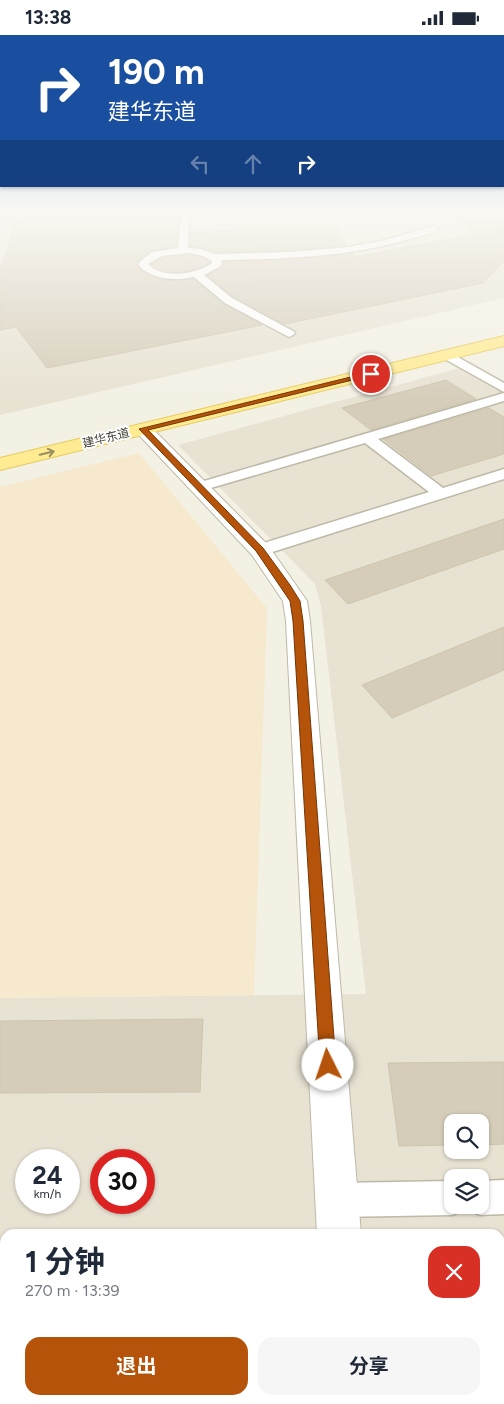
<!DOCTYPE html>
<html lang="zh">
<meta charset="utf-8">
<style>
body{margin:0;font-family:Figtree,"Noto Sans SC",sans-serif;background:#f6f6f7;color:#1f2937;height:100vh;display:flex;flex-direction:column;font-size:19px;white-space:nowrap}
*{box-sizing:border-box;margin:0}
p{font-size:16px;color:#747a83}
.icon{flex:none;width:28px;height:28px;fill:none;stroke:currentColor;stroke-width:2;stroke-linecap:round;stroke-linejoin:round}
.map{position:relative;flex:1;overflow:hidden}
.drawer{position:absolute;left:0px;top:1194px;width:505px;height:176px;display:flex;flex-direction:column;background:#fff;border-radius:15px 15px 0 0;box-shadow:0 1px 4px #0004}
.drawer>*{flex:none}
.guide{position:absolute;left:0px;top:0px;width:505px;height:152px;box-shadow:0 1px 4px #0004;background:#1a4fa0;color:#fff;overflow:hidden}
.controls{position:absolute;left:444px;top:1079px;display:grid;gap:10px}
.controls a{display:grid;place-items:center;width:45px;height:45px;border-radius:10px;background:#fff;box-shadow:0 1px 4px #0004;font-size:25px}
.speed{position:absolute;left:15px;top:1114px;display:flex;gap:10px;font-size:25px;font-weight:700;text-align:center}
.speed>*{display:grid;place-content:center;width:65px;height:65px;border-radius:50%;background:#fff;box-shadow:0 1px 4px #0004;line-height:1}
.speed small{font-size:12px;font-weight:400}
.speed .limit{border:8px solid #d22;background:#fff;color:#111}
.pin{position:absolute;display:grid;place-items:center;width:42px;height:42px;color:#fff;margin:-21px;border:2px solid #fff;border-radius:50%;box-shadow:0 1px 5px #0007}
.me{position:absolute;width:55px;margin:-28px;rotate:356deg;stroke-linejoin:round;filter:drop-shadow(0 0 4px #0008)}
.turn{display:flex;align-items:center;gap:18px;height:105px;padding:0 25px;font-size:22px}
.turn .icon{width:65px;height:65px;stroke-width:2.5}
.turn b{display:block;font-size:35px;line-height:42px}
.lanes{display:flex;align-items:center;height:48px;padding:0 25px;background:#0003;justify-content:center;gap:25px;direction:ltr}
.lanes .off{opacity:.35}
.round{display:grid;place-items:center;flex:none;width:52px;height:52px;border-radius:15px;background:#f6f6f7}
.head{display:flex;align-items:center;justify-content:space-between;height:85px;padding:0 25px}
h1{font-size:30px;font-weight:700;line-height:38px}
.button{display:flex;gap:10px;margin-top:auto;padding:10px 25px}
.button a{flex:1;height:58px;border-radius:15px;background:#b45309;color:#fff;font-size:20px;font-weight:700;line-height:58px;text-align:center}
.button a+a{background:#f6f6f7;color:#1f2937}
.status{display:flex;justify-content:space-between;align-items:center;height:35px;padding:0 25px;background:#fff;direction:ltr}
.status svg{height:14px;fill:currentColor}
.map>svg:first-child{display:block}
.residential{fill:#e7e2d2;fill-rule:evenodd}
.commercial{fill:#f6e9ce}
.building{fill:#d5cdba;stroke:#cfc5ad}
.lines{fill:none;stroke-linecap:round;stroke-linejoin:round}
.service-casing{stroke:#beb9a7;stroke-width:3}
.minor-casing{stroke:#beb9a7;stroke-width:2}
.primary-casing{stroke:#e6cb5f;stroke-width:2}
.service{fill:#fff;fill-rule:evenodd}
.minor{fill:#fff;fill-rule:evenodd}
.primary{fill:#ffeb91;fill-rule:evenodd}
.oneway{stroke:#998d5e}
.route{fill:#b45309;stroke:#753606}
.labels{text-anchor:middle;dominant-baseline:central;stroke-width:4;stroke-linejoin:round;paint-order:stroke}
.far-street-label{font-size:12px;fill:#454034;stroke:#fff}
</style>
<div class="status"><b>13:38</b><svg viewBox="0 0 49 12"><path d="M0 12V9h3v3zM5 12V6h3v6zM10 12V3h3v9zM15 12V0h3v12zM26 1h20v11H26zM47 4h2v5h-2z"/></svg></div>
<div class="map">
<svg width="504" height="1369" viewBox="0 0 504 1369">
<rect width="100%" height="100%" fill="#f3f0e4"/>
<g class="residential">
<polygon points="0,177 504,177 504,263 0,380"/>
<path d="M471 330 504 350V1369H0V963L366 959 321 571 315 549 178 410ZM452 1088H480V1115H452ZM26 1125H69V1168H26ZM101 1125H144V1168H101ZM452 1142H480V1170H452ZM5 1199H500V1365H5Z"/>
</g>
<polygon class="commercial" points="139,418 267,573 254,960 0,963 0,452"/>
<g class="building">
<polygon points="19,177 177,177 179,184 176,211 151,216 138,226 138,232 150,241 165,245 193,244 224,269 262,290 47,333 16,292 0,295 0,229 3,229"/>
<polygon points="460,177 504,177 504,226 483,248 285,289 233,261 207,240 222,233 224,227 293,225 352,218 354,222 472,200"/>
<polygon points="336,192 347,210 290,215 215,217 201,212 190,211 190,197"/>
<polygon points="189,220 202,223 210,227 197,234 180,237 163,235 151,229 163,223"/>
<polygon points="446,345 476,364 371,395 342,373"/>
<polygon points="489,373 504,382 504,419 431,441 383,404"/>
<polygon points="504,484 504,514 348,569 325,545"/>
<polygon points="504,592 504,635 392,683 362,650"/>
<polygon points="203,984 200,1057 0,1058 0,986"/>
<polygon points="504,1027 504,1109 480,1110 480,1088 452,1088 452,1110 399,1111 388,1028"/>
</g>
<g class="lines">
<defs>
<g id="service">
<polygon points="0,177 5,177 0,181"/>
<path d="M179 177H187L189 184 188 213 201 214 215 219 290 217 348 212 381 206 434 191 439 194C432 200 419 201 410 204 348 222 286 224 222 225L221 231 204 240 232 263 293 296 295 298 293 300 289 302 225 268 194 242C176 246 153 245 139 231V227L152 217 178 213 181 184ZM189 218 203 221 212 226V228C196 240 163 244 148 229L162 221Z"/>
<polygon points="447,316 504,348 504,357 443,323 441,320 443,317"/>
<polygon points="504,358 504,366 378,404 443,453 504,434 504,444 266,519 254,519 251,515 254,511 429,457 365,408 204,455 194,455 191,452 194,449"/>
<polygon points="504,1145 504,1179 480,1180 468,1175 466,1170 480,1170 480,1146"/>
<polygon points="452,1146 452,1170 466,1170 464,1175 452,1180 337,1182 325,1177 320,1165 325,1153 337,1148"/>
</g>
<g id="minor">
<polygon points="143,389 149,390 268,510 307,566 310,586 361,1199 317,1199 286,586 283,566 252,520 137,398 134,394 137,390"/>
<rect x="327" y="1365" width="50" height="4"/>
</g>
<polygon id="primary" points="504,301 504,311 0,435 0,423"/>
</defs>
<use href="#service" class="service-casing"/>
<use href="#minor" class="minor-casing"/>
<use href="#primary" class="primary-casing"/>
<use href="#service" class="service"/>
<use href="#minor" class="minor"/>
<use href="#primary" class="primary"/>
</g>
<defs><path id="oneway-shaft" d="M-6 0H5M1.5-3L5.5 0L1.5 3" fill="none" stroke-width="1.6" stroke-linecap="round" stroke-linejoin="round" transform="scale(1.25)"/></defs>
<use class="oneway" href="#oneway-shaft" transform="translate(47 418) rotate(-14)"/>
<linearGradient id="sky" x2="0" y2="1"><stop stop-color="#8abcec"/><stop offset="0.48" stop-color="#faf8f3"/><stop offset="1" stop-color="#faf8f3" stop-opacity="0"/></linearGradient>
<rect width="504" height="368" fill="url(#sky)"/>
<polygon class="route" points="371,337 373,337 373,340 148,395 263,513 290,550 300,566 303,586 336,1030 333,1036 328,1038 322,1036 320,1030 293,586 290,566 256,516 139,394"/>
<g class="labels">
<g class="far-street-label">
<text transform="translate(106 403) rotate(-14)">建华东道</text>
</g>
</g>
</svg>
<div class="controls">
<a><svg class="icon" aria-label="search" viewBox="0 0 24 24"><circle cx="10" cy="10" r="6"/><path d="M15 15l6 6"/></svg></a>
<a><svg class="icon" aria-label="layers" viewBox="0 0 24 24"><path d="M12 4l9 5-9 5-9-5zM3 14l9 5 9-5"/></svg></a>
</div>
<div class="speed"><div>24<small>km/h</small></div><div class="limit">30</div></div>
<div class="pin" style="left:371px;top:339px;background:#d93025"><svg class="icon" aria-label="arrive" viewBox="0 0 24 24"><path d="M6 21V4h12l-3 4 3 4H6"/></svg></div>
<svg class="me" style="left:328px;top:1030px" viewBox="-20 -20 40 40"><circle r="19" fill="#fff"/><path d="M0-13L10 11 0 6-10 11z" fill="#b45309"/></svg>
<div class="guide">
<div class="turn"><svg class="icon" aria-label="right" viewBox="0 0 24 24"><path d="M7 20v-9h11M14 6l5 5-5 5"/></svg><div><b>190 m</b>建华东道</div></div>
<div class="lanes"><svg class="icon off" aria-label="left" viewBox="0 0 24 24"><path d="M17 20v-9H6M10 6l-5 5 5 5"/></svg><svg class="icon off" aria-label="ahead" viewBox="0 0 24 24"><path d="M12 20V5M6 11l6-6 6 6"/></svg><svg class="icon" aria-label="right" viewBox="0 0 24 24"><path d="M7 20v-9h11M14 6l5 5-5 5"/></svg></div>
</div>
<section class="drawer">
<div class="head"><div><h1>1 分钟</h1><p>270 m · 13:39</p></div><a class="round" style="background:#d93025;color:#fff"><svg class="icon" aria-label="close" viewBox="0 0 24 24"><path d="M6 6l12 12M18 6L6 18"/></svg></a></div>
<div class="button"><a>退出</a><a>分享</a></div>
</section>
</div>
